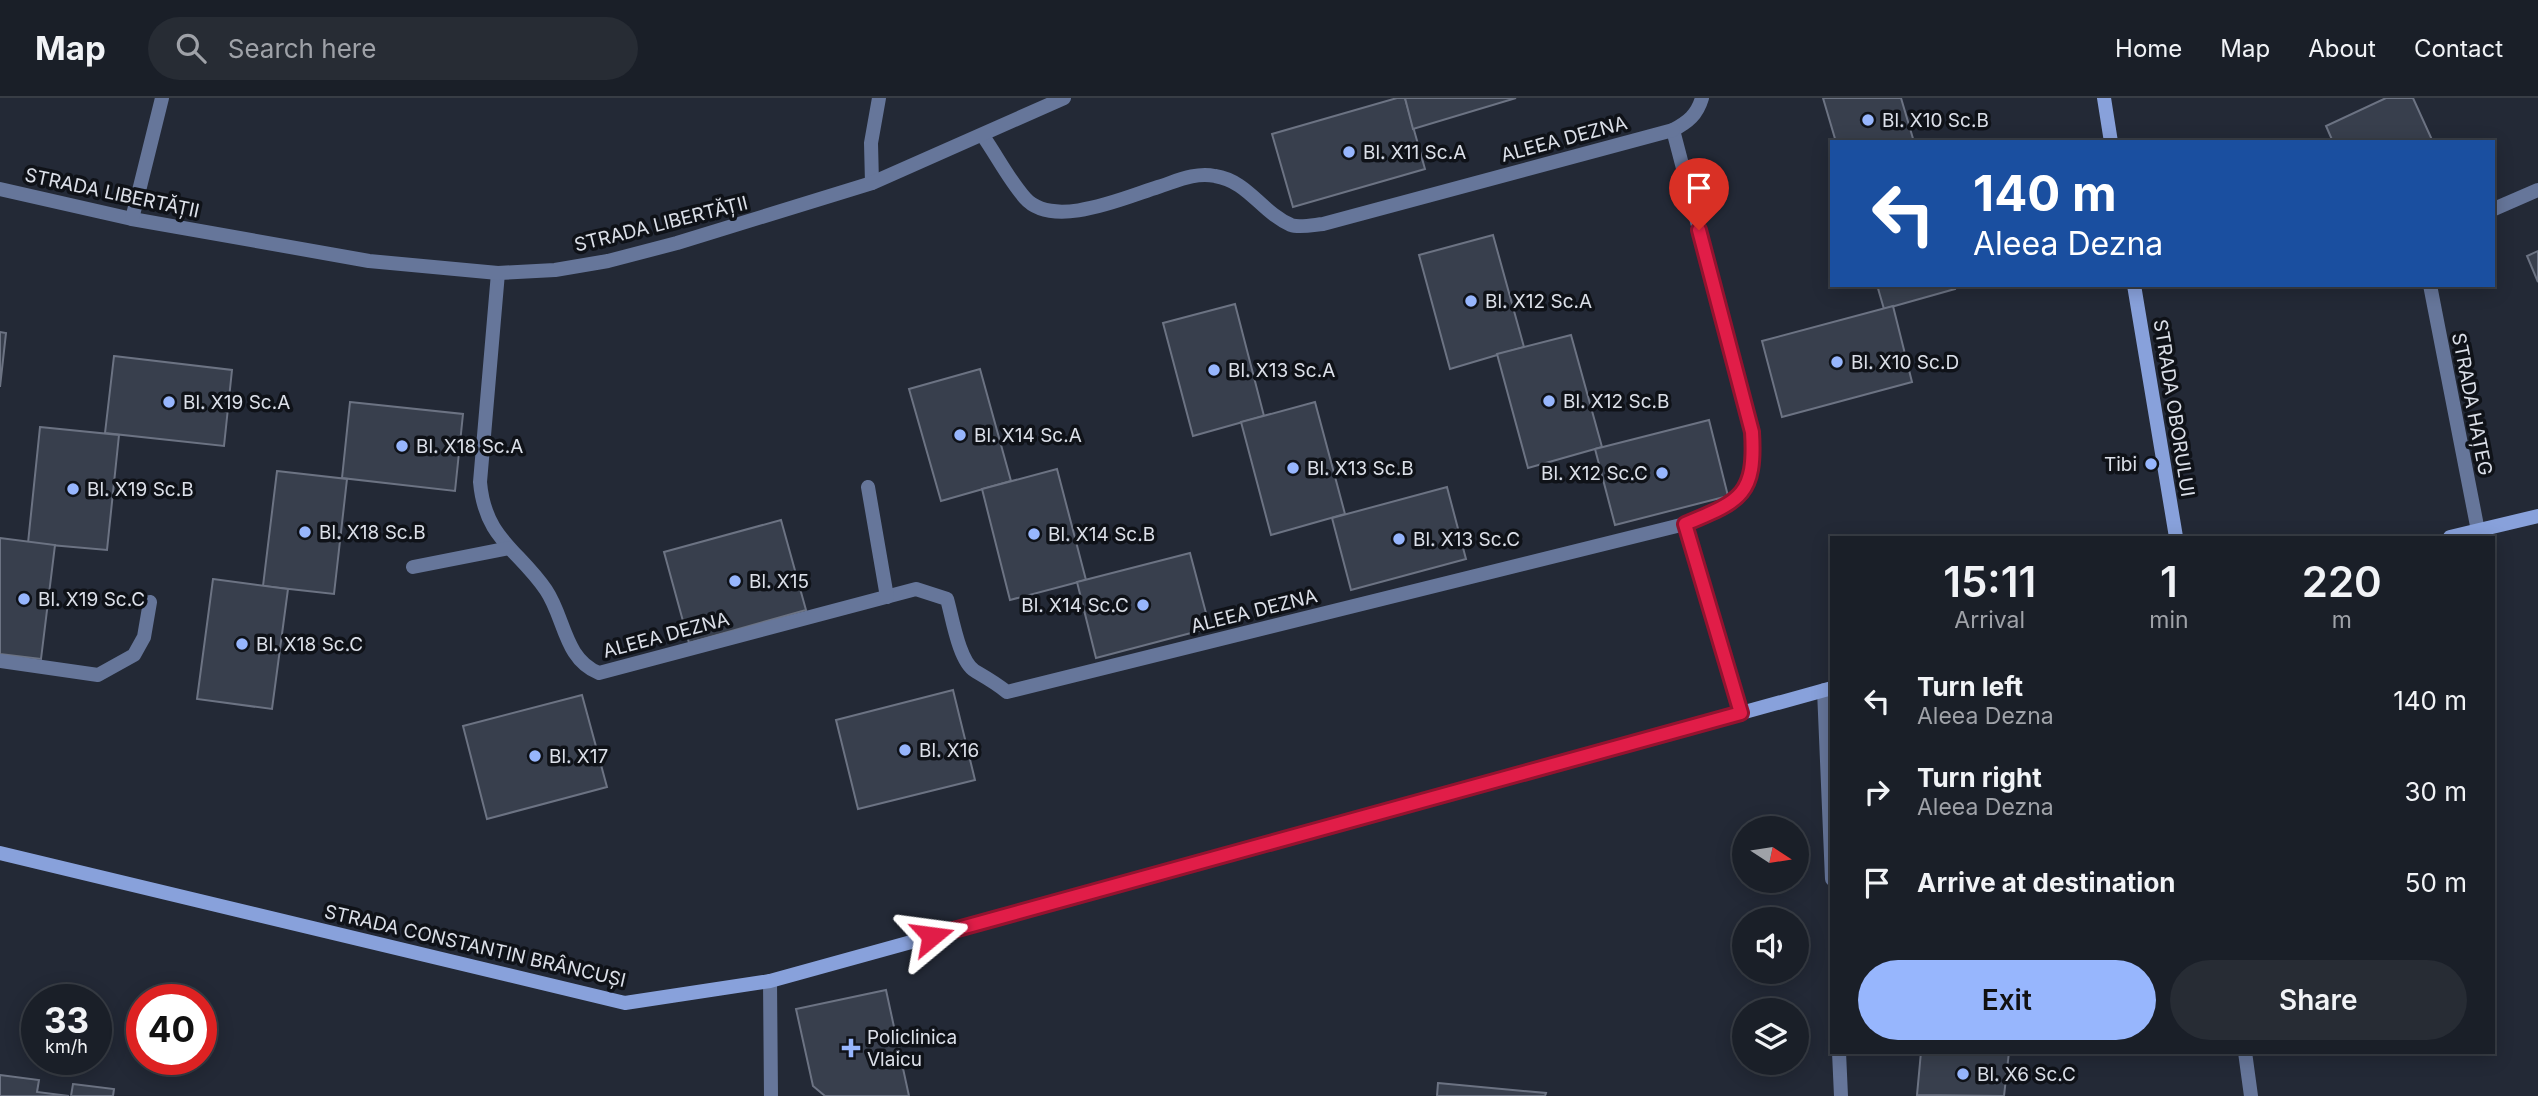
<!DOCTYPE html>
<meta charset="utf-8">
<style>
body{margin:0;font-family:Inter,sans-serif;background:#272c34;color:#f1f3f6;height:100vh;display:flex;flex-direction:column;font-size:26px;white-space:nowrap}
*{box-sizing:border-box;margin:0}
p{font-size:23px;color:#9fa2a8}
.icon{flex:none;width:38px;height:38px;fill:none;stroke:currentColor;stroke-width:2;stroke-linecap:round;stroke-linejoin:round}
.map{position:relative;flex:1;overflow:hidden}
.details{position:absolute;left:1830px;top:438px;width:665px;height:518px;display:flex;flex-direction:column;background:#1a1f28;border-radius:0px;box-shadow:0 4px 18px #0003,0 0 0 2px #383d45}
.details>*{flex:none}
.hud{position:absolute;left:1830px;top:42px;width:665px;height:147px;border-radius:0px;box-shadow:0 4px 18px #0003,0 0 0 2px #383d45;background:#1a4fa0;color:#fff;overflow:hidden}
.needle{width:46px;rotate:102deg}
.buttons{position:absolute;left:1732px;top:718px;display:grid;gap:14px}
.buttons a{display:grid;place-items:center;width:77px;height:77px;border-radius:50%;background:#1a1f28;box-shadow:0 4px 18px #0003,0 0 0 2px #383d45;font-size:35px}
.speed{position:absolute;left:21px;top:886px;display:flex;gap:14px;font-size:35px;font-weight:700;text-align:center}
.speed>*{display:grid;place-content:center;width:91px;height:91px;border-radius:50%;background:#1a1f28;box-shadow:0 4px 18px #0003,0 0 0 2px #383d45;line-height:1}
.speed small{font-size:18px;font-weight:400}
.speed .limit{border:10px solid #d22;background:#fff;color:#111}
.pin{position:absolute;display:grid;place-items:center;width:60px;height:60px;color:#fff;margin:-72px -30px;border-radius:50% 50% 50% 0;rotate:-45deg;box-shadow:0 0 7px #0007}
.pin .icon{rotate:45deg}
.me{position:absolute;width:77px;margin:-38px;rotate:74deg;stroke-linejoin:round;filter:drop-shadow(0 0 5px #0008)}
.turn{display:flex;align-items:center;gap:24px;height:147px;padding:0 28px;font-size:32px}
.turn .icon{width:91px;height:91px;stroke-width:2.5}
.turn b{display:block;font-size:49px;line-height:60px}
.eta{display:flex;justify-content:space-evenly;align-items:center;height:119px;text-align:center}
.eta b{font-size:42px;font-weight:600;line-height:49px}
.cta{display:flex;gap:14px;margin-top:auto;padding:14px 28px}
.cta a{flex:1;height:80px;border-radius:42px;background:#97b6fd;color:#111;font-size:28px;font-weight:600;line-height:80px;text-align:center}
.cta a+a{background:#272c34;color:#f1f3f6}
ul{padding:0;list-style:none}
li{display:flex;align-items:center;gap:21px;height:91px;padding:0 28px}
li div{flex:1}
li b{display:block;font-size:26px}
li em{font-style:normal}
header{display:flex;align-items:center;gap:42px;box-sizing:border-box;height:98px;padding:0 35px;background:#1a1f28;border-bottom:2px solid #383d45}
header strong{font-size:33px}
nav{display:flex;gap:38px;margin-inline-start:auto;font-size:24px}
.search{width:490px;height:63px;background:#272c34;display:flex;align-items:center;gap:18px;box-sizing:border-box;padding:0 24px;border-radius:38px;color:#9fa2a8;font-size:26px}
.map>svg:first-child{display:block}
.building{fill:#383f4d;stroke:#6c7383;stroke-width:2}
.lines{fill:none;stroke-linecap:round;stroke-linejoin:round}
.lane{stroke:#66769a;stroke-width:14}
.street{stroke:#66769a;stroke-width:14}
.secondary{stroke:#88a1db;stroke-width:14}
.route-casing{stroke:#92132f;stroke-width:18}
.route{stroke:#e11d48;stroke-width:12}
.poi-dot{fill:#97b6fd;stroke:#0f1218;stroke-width:2.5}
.labels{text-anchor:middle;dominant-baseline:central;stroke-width:7;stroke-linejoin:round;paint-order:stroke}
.poi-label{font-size:19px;fill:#dce0e9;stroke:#0f1218;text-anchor:start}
.street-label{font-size:19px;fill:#dce0e9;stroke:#0f1218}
</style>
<header>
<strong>Map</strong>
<div class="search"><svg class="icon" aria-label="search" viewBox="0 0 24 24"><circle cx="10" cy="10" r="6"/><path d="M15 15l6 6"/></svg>Search here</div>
<nav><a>Home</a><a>Map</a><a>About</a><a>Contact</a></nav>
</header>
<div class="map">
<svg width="2538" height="998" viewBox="0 0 2538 998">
<rect width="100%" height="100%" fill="#232936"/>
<g class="building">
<polygon points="1397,0 1405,0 1425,71 1293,109 1272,36"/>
<polygon points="1405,0 1516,0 1413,31"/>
<polygon points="1823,0 1901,0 1914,44 1836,44"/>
<polygon points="2386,0 2413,0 2433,44 2333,44 2326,28"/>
<polygon points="1493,137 1524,249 1450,271 1419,157"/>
<polygon points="2538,153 2538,184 2527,158"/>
<polygon points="1877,187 1954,187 1955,191 1884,211"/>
<polygon points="1235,206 1264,318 1193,338 1163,225"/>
<polygon points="1893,208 1912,284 1782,319 1762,243"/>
<polygon points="0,234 6,235 0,289"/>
<polygon points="1571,237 1602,349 1528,370 1497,256"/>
<polygon points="114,258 232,272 224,348 105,335"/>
<polygon points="980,271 1011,383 941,403 909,291"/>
<polygon points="350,304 463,316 455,393 342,380"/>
<polygon points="1315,304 1345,416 1271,437 1241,324"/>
<polygon points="1709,322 1728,398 1615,427 1595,351"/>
<polygon points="40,329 119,337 107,452 28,445"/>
<polygon points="1057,371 1086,482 1010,502 982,391"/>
<polygon points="277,373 347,381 334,496 263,488"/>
<polygon points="1447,389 1466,461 1351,492 1332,420"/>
<polygon points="781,422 806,512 689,545 664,454"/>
<polygon points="0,440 55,447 41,561 0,556"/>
<polygon points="1190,455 1210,530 1096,560 1077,484"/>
<polygon points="213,481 288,491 272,611 197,601"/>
<polygon points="953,592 975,682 858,711 836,622"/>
<polygon points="582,597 607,689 487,721 463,628"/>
<polygon points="886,892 909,998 825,998 813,988 796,911"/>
<polygon points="1921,954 2009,954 2004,998 1917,997"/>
<polygon points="0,977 39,982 37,994 69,998 0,998"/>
<polygon points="1438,985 1546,995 1545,998 1437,998"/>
<polygon points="73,986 114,991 113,998 71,998"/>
</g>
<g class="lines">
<g class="lane">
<path d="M1702 0C1697 17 1688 24 1673 32L1752 334C1755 395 1738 404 1685 426L1741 615"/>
<path d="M983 38C997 58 1009 82 1025 100 1053 132 1126 99 1158 89 1177 83 1195 74 1215 78 1248 83 1261 114 1291 127 1299 130 1313 127 1323 126L1673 32"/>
<path d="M498 175 480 384C485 441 518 451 546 492 565 520 564 561 599 575L916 491 947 501C952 518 959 564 975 573 987 580 996 585 1007 594L1685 426"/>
<polyline points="868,389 887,499"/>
<polyline points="413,469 509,450"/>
<polyline points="0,563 98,577 134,557 144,539 150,504"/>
<polyline points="1824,592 1832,781"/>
<polyline points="1839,954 1841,998"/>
</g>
<g class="street">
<polyline points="872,85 871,45 879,0"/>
<polyline points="0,91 132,121 369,163 498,175 555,172 608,163 677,145 872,85 1064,0"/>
<polyline points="2494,111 2538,92"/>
<polyline points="132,121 162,0"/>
<polyline points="2430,187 2478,433"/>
<polyline points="770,883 771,998"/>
<polyline points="2245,954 2251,998"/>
</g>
<g class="secondary">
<polyline points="2104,0 2111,44"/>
<polyline points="2134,187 2176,439"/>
<polyline points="2450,439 2538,418"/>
<polyline points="0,755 625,905 770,883 1832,590"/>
</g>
</g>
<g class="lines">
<defs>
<path id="route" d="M932 838 1741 615 1685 426C1740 403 1756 398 1752 334L1699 132"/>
</defs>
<use href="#route" class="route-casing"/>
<use href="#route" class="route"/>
</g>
<g class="poi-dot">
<circle cx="1868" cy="22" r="7"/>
<circle cx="1349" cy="54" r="7"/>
<circle cx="1471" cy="203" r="7"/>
<circle cx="1837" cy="264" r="7"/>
<circle cx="1214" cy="272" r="7"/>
<circle cx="1549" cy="303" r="7"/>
<circle cx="169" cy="304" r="7"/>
<circle cx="960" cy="337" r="7"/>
<circle cx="402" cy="348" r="7"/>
<circle cx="2151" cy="366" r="7"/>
<circle cx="1293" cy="370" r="7"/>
<circle cx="1662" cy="375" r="7"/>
<circle cx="73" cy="391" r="7"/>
<circle cx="305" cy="434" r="7"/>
<circle cx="1034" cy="436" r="7"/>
<circle cx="1399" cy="441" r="7"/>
<circle cx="735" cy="483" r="7"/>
<circle cx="24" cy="501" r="7"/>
<circle cx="1143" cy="507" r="7"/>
<circle cx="242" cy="546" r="7"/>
<circle cx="905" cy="652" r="7"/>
<circle cx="535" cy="658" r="7"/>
<path d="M847.5 939.5h7v7h7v7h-7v7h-7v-7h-7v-7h7z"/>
<circle cx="1963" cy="976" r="7"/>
</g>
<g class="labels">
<g class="poi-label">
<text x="1882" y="22">Bl. X10 Sc.B</text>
<text x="1363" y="54">Bl. X11 Sc.A</text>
<text x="1485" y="203">Bl. X12 Sc.A</text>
<text x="1851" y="264">Bl. X10 Sc.D</text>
<text x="1228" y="272">Bl. X13 Sc.A</text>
<text x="1563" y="303">Bl. X12 Sc.B</text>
<text x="183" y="304">Bl. X19 Sc.A</text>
<text x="974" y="337">Bl. X14 Sc.A</text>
<text x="416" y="348">Bl. X18 Sc.A</text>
<text x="2137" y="366" text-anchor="end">Tibi</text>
<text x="1307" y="370">Bl. X13 Sc.B</text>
<text x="1648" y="375" text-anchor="end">Bl. X12 Sc.C</text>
<text x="87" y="391">Bl. X19 Sc.B</text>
<text x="319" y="434">Bl. X18 Sc.B</text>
<text x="1048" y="436">Bl. X14 Sc.B</text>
<text x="1413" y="441">Bl. X13 Sc.C</text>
<text x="749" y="483">Bl. X15</text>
<text x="38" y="501">Bl. X19 Sc.C</text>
<text x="1129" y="507" text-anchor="end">Bl. X14 Sc.C</text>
<text x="256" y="546">Bl. X18 Sc.C</text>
<text x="919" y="652">Bl. X16</text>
<text x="549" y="658">Bl. X17</text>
<text x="867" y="939">Policlinica<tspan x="867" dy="22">Vlaicu</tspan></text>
<text x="1977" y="976">Bl. X6 Sc.C</text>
</g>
<g class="street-label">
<text transform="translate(1564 41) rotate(-15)">ALEEA DEZNA</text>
<text transform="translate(112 95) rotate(12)">STRADA LIBERTĂȚII</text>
<text transform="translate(661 126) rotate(-14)">STRADA LIBERTĂȚII</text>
<text transform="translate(2472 306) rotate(79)">STRADA HAȚEG</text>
<text transform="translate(2174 310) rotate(81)">STRADA OBORULUI</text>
<text transform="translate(1254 513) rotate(-14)">ALEEA DEZNA</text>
<text transform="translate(666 537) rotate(-15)">ALEEA DEZNA</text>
<text transform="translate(475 848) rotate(13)">STRADA CONSTANTIN BRÂNCUȘI</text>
</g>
</g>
</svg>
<div class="buttons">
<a><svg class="needle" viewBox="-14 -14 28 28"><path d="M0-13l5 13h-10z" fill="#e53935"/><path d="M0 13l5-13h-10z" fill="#9fa2a8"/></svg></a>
<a><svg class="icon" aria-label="sound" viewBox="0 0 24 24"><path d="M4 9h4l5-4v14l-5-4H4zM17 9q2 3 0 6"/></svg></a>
<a><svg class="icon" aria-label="layers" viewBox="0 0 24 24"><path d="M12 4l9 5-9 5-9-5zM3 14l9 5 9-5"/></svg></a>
</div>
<div class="speed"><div>33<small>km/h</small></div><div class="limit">40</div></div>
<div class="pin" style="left:1699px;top:132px;background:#d93025"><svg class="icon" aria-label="arrive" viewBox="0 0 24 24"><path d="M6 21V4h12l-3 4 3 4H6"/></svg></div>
<svg class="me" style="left:932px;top:838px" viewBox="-20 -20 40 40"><path d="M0-17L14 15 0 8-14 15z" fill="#e11d48" stroke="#fff" stroke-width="4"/></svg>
<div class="hud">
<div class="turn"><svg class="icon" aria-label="left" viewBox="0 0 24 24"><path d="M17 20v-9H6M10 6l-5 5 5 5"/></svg><div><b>140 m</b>Aleea Dezna</div></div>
</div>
<section class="details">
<div class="eta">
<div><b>15:11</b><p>Arrival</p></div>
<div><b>1</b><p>min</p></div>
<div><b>220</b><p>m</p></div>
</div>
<ul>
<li><svg class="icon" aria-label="left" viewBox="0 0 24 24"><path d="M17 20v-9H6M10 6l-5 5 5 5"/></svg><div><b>Turn left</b><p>Aleea Dezna</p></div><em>140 m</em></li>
<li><svg class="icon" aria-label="right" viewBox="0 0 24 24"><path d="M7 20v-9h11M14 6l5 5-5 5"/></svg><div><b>Turn right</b><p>Aleea Dezna</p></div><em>30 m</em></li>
<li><svg class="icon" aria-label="arrive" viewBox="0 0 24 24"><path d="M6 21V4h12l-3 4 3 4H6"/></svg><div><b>Arrive at destination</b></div><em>50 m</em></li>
</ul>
<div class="cta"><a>Exit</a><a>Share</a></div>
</section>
</div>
